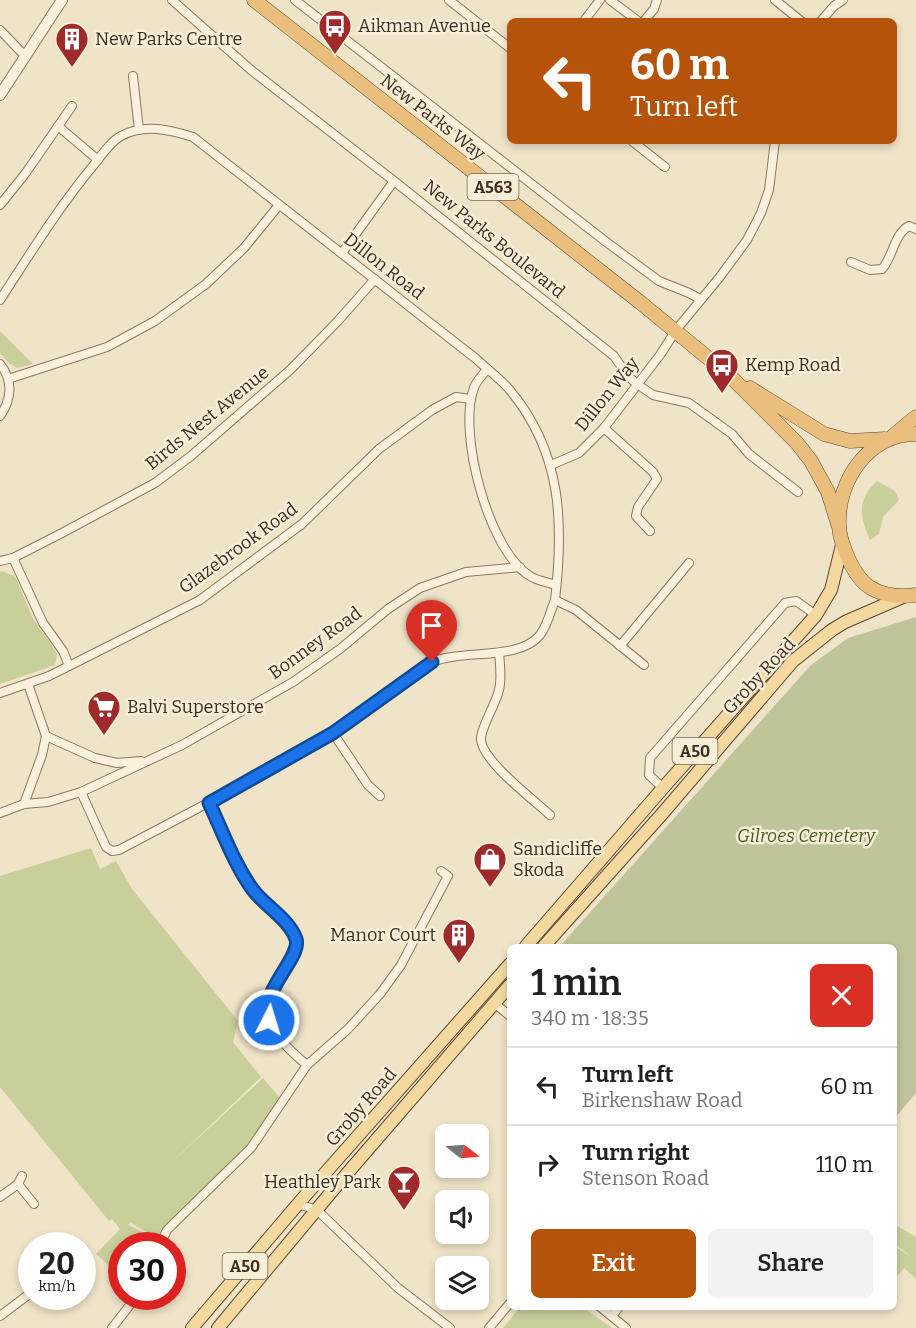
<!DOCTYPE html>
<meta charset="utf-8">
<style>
body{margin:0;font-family:Bitter,serif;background:#f2f2f2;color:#202124;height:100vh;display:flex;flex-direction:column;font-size:22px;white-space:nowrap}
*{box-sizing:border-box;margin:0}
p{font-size:20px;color:#757577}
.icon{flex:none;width:33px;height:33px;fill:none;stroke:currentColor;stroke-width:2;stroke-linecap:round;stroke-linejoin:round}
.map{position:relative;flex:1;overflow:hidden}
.details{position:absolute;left:507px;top:944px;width:390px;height:366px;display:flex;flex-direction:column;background:#fff;border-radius:9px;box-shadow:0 3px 9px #0003}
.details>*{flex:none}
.guide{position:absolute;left:507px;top:18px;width:390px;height:126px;border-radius:9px;box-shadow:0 3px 9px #0003;background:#b45309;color:#fff;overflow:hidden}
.needle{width:39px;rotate:107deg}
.buttons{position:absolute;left:435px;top:1124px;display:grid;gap:12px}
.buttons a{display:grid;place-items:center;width:54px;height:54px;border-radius:9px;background:#fff;box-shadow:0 3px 9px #0003;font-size:30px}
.speed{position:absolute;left:18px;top:1232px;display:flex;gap:12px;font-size:30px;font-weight:700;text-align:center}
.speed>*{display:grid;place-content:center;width:78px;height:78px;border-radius:50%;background:#fff;box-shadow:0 3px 9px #0003;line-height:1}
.speed small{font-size:15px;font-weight:400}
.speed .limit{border:9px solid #d22;background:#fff;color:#111}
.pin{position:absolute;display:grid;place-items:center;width:51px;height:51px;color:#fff;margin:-62px -26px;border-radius:50% 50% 50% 0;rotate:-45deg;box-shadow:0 0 6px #0007}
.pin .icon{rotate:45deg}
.me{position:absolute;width:66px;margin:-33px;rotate:5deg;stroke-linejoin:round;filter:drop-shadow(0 0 4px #0008)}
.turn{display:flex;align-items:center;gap:21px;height:126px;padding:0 24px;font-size:27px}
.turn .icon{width:78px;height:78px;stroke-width:2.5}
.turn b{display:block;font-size:42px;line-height:51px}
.round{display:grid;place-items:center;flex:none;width:63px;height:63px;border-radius:9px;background:#f2f2f2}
.head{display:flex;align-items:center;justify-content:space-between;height:102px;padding:0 24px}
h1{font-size:36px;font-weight:600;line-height:45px}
.primary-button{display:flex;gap:12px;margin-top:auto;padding:12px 24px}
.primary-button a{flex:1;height:69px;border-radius:9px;background:#b45309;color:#fff;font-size:24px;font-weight:600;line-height:69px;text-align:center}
.primary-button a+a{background:#f2f2f2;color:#202124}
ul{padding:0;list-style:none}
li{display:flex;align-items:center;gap:18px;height:78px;padding:0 24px;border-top:2px solid #e0e0e0}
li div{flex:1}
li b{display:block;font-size:22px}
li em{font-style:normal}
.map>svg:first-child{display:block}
.green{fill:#c9cf9b}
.cemetery{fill:#bfc49a}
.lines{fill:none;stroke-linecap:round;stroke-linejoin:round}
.minor-casing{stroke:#8d765c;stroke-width:10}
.tertiary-casing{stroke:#8d765c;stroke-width:12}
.primary-casing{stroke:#5b4430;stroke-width:14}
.trunk-casing{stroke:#5b4430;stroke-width:15}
.minor{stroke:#faf1dc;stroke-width:8}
.tertiary{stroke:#faf1dc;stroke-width:10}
.primary{stroke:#f3d9a0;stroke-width:12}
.trunk{stroke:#eabe7c;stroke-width:14}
.route-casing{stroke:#114b97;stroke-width:15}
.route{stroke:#1a73e8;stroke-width:10}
.labels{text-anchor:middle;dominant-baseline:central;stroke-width:5;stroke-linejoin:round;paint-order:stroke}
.shield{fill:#f7eed8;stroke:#756857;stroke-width:1.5}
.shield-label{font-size:16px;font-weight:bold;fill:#3d2e20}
.poi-label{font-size:18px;fill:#3d2e20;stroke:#f7eed8;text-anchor:start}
.street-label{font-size:18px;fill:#3d2e20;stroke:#f7eed8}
.park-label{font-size:18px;font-style:italic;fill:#4d5a26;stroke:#f7eed8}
</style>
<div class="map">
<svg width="916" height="1328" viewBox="0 0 916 1328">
<rect width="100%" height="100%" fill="#f0e4c8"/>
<g class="green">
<polygon points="0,331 33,364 17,368 9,363 0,353"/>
<path d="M877 481 895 491 899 500 883 517 879 534 870 540C859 516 857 500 877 481Z"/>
<polygon points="2,571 14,576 17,580 32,617 55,650 57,656 55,665 0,684 0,572"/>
<polygon points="91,848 100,869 116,861 132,889 238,1021 233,1042 261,1077 167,1167 263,1078 280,1098 259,1138 169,1228 161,1245 147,1245 148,1233 131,1223 128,1225 145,1233 145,1245 122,1245 121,1277 96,1254 120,1229 112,1219 109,1221 0,1087 0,876"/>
<polygon points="894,1224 916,1237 916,1279 904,1268 894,1280 894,1246 910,1256 894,1243"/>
<polygon points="521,1306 582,1307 612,1328 503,1328"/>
</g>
<polygon class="cemetery" points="916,617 916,1093 894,1119 894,946 560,946 811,665 848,638"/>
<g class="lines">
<defs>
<g id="minor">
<polyline points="172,0 251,70 394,181 614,356 628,376 637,384 653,395 689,403 732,434 749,454 798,492"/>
<polyline points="295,0 605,241 659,281 689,293 700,299"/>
<polyline points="449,0 510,48"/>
<polyline points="610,0 638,21"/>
<polyline points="775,0 801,21"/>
<polyline points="584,21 600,0"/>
<polyline points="644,21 654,9 657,0"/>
<polyline points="821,21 834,6 843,0"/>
<polyline points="0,30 26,57"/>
<polyline points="133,76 139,130"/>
<polyline points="58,126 98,160"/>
<polyline points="632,141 665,167"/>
<polyline points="0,205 25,174 72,106"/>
<polyline points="342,253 394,181"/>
<path d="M851 262 870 270 882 269C893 257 894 234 909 226L916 229"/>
<path d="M0 300C30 254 58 208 93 166 101 156 110 142 121 136 144 123 171 130 193 137L475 358C486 368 499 378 509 389 562 452 564 522 555 600L576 610 644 665"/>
<path d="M0 364C13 380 12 399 0 416"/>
<path d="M487 369C483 375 476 381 474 388 457 432 489 552 530 576 537 581 548 582 556 585"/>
<polyline points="8,379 107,347 155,321 206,284 244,248 279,205"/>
<polyline points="604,428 653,472 657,479 638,507 636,516 650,531"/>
<polyline points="551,465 579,453 604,428 660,355 676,330 719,278 747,240 761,213 769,190 775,141"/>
<polyline points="13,558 43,623 63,651 69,666"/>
<polyline points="0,561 13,558 62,533 155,483 191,456 290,370 337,322 375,279"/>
<polyline points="620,646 689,563"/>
<path d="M499 653C500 665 502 678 499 690 495 706 484 721 481 737 478 758 534 800 550 815"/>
<polyline points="28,684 46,736 95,758 117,763 141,761"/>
<polyline points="0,693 49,676 69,666 200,600 302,524 379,449 432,410 456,397 471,399"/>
<polyline points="333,733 368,785 380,796"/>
<polyline points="663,788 649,775 650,758 785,603 796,601 816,615"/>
<path d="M81 792 106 847 112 851 119 850 240 786 333 733 432 662C463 649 519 661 540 635 547 626 551 610 555 600"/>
<path d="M209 803C223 832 234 864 253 890 265 906 288 918 296 938 298 944 294 950 291 956 283 971 270 988 267 1005 264 1027 291 1052 307 1065"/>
<polyline points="24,804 42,755 46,736"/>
<polyline points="0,813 24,804 48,802 81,792 182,745 293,682 340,649 388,609 420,588 466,572 520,567"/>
<polyline points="494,1003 510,1016"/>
<polyline points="18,1184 34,1204"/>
<polyline points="0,1197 18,1184 22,1176"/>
<polyline points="298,1204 317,1210 398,1288 450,1328"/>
<polyline points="61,1241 64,1245"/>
<polyline points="160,1245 167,1230 251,1148 307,1065 348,1029 380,994 401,965 448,876 441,871"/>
<polyline points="599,1306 626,1328"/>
<polyline points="0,1316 32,1292"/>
<polyline points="612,1316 620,1306"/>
<polyline points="112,1328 137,1296"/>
<polyline points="489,1328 510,1303"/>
</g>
<polyline id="tertiary" points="0,95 62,0"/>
<g id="primary">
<polyline points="526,946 663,788 816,615 831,590 842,545"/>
<polyline points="544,946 662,814 793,661 832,630 845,622 905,596"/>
<polyline points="192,1328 304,1197 510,964"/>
<polyline points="218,1328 338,1184 510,985"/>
</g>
<g id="trunk">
<polyline points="254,0 641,303 730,376 797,443 811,461 828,492 838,524"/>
<polyline points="750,388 824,434 850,441 885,439"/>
<path d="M916 434C869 434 837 480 839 525 839 537 844 549 849 560 854 571 861 582 871 588 884 596 902 597 916 595"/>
<polyline points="893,436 916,417"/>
</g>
</defs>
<use href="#minor" class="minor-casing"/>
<use href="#tertiary" class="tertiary-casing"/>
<use href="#primary" class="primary-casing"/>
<use href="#trunk" class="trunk-casing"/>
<use href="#minor" class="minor"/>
<use href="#tertiary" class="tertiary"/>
<use href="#primary" class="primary"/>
<use href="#trunk" class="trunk"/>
</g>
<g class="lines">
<defs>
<path id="route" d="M269 1020C259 990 302 958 296 939 289 919 265 906 253 890 234 864 223 832 209 803L333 733 432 662"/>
</defs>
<use href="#route" class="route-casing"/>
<use href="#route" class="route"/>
</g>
<defs>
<symbol id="bus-pin" viewBox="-11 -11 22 30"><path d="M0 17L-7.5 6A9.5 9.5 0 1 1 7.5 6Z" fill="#9e2a2b" stroke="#f7eed8"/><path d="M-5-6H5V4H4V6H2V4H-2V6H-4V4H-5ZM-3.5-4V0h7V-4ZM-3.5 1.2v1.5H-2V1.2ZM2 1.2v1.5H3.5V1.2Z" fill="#fff"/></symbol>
<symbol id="building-pin" viewBox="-11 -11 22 30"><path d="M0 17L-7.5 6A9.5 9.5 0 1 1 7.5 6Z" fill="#9e2a2b" stroke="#f7eed8"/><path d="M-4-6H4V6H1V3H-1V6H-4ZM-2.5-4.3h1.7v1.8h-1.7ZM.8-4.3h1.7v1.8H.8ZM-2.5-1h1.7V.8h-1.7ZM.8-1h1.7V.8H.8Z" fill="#fff"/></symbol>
<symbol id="supermarket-pin" viewBox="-11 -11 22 30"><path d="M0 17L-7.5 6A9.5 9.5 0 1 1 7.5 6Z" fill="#9e2a2b" stroke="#f7eed8"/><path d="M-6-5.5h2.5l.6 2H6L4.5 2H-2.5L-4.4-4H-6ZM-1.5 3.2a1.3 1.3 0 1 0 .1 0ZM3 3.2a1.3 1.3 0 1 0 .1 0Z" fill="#fff"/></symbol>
<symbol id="shop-pin" viewBox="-11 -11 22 30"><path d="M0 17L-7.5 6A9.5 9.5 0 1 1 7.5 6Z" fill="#9e2a2b" stroke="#f7eed8"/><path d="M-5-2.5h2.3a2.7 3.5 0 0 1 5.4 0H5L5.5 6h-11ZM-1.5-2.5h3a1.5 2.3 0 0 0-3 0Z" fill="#fff"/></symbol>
<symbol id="bar-pin" viewBox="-11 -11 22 30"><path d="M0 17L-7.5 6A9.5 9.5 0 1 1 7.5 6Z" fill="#9e2a2b" stroke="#f7eed8"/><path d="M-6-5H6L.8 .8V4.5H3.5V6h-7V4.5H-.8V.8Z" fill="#fff"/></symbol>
</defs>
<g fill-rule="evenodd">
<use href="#bus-pin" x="316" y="7" width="38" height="52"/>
<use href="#building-pin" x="53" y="20" width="38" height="52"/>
<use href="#bus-pin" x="703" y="346" width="38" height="52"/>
<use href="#supermarket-pin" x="85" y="688" width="38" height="52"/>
<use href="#shop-pin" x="471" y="840" width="38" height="52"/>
<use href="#building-pin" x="440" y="916" width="38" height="52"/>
<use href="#bar-pin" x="385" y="1163" width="38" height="52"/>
</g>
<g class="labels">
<g class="shield">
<rect x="467.5" y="174" width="51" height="26" rx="4.5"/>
<rect x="672.5" y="738" width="45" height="26" rx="4.5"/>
<rect x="222.5" y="1253" width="45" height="26" rx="4.5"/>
</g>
<g class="shield-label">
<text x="493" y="187">A563</text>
<text x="695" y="751">A50</text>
<text x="245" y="1266">A50</text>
</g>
<g class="poi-label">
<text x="358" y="26">Aikman Avenue</text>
<text x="95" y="39">New Parks Centre</text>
<text x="745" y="365">Kemp Road</text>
<text x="127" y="707">Balvi Superstore</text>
<text x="513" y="849">Sandicliffe<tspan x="513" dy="21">Skoda</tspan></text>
<text x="436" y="935" text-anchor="end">Manor Court</text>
<text x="381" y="1182" text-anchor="end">Heathley Park</text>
</g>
<g class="street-label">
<text transform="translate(433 117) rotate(38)">New Parks Way</text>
<text transform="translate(494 239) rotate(39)">New Parks Boulevard</text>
<text transform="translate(384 266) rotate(38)">Dillon Road</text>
<text transform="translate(607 394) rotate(-51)">Dillon Way</text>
<text transform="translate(207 418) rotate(-39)">Birds Nest Avenue</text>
<text transform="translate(238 548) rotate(-36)">Glazebrook Road</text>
<text transform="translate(315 643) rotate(-36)">Bonney Road</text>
<text transform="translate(759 676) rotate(-47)">Groby Road</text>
<text transform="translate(361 1107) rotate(-49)">Groby Road</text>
</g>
<g class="park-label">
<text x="806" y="836">Gilroes Cemetery</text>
</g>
</g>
</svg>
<div class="buttons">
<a><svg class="needle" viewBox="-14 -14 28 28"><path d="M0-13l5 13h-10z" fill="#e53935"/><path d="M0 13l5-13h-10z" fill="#757577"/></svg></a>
<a><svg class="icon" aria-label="sound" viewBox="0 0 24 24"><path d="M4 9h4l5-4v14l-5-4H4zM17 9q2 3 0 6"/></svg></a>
<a><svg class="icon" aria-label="layers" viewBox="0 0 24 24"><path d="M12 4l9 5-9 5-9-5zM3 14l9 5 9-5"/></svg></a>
</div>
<div class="speed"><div>20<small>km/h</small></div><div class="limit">30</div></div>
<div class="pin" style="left:432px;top:662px;background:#d93025"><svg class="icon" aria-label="arrive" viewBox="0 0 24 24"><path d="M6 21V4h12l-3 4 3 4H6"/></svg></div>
<svg class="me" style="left:269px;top:1020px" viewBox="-20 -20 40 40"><circle r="17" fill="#1a73e8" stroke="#fff" stroke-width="3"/><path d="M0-11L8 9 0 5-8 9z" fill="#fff"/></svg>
<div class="guide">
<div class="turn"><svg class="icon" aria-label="left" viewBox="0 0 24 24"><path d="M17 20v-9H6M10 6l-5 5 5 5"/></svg><div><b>60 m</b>Turn left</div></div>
</div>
<section class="details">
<div class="head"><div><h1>1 min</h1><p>340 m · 18:35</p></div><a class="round" style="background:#d93025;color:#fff"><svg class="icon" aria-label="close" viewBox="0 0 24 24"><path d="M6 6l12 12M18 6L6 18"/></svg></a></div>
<ul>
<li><svg class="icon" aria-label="left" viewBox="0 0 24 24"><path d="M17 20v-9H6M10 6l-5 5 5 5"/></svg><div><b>Turn left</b><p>Birkenshaw Road</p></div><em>60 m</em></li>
<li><svg class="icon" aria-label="right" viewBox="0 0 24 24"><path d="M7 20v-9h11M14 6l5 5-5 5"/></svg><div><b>Turn right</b><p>Stenson Road</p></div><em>110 m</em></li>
</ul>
<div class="primary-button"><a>Exit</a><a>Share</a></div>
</section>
</div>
